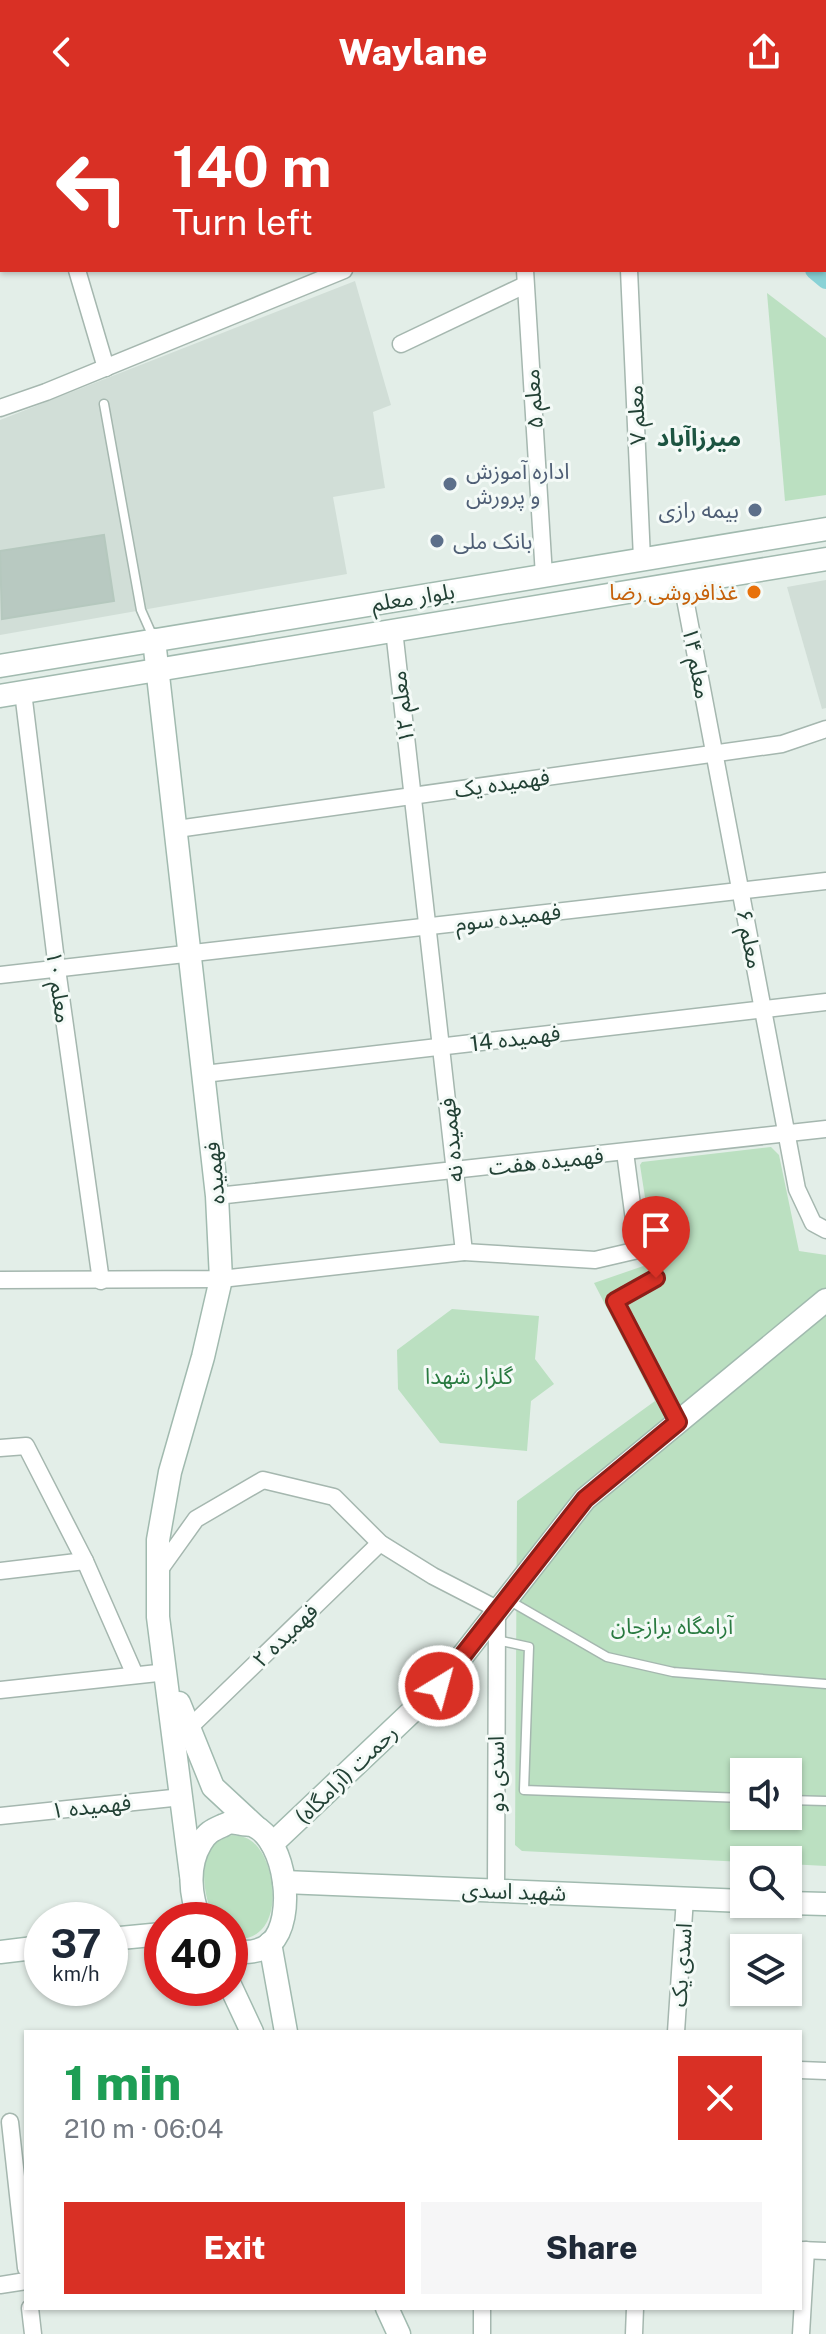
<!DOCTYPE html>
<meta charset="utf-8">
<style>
body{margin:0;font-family:"Public Sans","Noto Sans Arabic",sans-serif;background:#f6f6f7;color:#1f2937;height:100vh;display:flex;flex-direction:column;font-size:30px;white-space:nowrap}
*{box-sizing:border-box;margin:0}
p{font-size:26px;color:#747a83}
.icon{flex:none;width:44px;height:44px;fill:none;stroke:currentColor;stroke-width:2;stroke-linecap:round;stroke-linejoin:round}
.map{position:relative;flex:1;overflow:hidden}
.details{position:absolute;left:24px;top:1926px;width:778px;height:280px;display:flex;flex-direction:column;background:#fff;border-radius:0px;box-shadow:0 2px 6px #0004}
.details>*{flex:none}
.hud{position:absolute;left:0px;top:0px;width:826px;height:168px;box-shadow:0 2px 6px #0004;background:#d93025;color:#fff;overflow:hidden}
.buttons{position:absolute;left:730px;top:1654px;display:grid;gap:16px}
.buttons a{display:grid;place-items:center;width:72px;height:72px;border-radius:0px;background:#fff;box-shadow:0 2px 6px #0004;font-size:40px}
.speed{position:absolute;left:24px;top:1798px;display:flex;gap:16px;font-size:40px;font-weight:700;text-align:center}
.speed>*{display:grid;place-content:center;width:104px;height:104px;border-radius:50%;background:#fff;box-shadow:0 2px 6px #0004;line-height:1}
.speed small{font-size:20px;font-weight:400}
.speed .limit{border:12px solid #d22;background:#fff;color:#111}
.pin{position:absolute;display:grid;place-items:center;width:68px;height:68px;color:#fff;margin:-82px -34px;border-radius:50% 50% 50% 0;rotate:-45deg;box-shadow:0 0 8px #0007}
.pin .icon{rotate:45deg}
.me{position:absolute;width:88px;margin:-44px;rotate:37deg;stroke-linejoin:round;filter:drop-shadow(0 0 6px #0008)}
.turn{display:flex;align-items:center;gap:28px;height:168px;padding:0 40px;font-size:36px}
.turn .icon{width:104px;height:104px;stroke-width:2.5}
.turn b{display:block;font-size:56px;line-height:68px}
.round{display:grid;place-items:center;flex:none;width:84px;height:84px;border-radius:0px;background:#f6f6f7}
.head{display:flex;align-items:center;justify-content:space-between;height:136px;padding:0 40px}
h1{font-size:48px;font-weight:800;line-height:60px;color:#1e9e55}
.cta{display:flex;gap:16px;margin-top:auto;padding:16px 40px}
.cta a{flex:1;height:92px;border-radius:0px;background:#d93025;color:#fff;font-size:32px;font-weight:800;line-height:92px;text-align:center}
.cta a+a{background:#f6f6f7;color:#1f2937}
header{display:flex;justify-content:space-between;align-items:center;height:104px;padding:0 40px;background:#d93025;color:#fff;font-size:36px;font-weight:800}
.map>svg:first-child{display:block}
.built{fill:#d1ded7}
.green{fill:#bbe0c1;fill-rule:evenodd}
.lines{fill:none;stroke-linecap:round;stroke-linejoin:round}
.canal{stroke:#89d2d6;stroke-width:18}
.building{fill:#b8c9c1;stroke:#b5c8be;stroke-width:2}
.lane-casing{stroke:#a5b7af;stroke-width:11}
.street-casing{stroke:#a5b7af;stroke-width:19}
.secondary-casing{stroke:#a1baaf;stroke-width:25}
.lane{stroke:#fff;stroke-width:8}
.street{stroke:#fff;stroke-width:16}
.secondary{stroke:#fff;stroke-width:22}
.route-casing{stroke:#8d1f18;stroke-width:20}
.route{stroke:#d93025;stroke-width:14}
.service-dot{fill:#5c6f8a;stroke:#f4faf7;stroke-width:3}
.food-dot{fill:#e8710a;stroke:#f4faf7;stroke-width:3}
.labels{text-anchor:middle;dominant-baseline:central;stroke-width:6;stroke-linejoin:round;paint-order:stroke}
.street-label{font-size:22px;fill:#224135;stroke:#f4faf7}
.service-label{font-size:22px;fill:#4e5e75;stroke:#f4faf7;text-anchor:start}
.food-label{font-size:22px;fill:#c56008;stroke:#f4faf7;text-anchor:end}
.park-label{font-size:22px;fill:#297a40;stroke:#f4faf7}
.neighbourhood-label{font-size:24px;font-weight:bold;fill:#1c5441;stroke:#f4faf7}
</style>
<header><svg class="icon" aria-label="back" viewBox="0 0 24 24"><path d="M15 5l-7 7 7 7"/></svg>Waylane<svg class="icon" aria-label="share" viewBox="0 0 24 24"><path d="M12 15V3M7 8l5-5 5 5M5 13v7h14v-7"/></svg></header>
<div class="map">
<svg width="826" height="2230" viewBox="0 0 826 2230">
<rect width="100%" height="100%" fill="#e3eee8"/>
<g class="built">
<polygon points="355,177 391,301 373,308 385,384 333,393 347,470 0,531 0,316"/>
<polygon points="826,476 826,604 822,605 787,483"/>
</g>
<g class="green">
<polygon points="767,189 826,234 826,391 785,397"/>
<path d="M771 1043 779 1051 799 1147 826 1151V1762L788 1760V1756L744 1758 522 1747 515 1741 517 1397 655 1297 594 1179 655 1158 640 1061 642 1058ZM744 1668H788V1712H744Z"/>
<polygon points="452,1205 539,1212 535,1255 554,1280 531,1297 527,1347 440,1339 398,1285 397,1246"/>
<path d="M232 1731C237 1732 245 1732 250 1736 279 1754 288 1844 230 1834V1816H214C205 1794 197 1760 214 1740 218 1736 226 1734 232 1731Z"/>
</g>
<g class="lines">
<g class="canal">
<polyline points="585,0 590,2"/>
<polyline points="814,166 826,176"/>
</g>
</g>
<polygon class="building" points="104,431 114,497 2,515 0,447"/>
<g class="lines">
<defs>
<g id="lane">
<polyline points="104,300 141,506 153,533"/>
<polyline points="510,1497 607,1553 673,1568 826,1580"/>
<polyline points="497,1536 529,1543 524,1686 744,1694"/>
<polyline points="788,1696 826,1697"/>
</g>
<g id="street">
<polyline points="27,0 28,2"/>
<polyline points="138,0 138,2"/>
<polyline points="505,1 505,2"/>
<polyline points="62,2 69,0"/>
<polyline points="0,20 2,20"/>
<polyline points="77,166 106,264"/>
<polyline points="525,166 544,472"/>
<polyline points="629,166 642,455"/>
<polyline points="401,240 525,181"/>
<polyline points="0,304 46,288 344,166"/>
<polyline points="682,479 797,1085 813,1119 826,1126"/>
<polyline points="23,588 57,865 101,1177"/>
<polyline points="177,725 782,640 826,625"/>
<polyline points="0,871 826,777"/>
<polyline points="204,970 826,898"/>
<polyline points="217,1092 826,1025"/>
<polyline points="464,1148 595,1156 638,1146 625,1048"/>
<polyline points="656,1174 615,1197 678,1318"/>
<polyline points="0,1176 221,1175 464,1148 394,526"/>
<polyline points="0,1344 26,1342 85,1457 135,1571"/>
<polyline points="0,1467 85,1457"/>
<polyline points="158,1468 196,1415 263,1376 334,1393 380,1439 433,1472 497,1505 496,1787"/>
<polyline points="0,1586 167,1568"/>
<polyline points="189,1624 380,1439"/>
<polyline points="0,1712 182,1693"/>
<polyline points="676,1928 685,1794"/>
<polyline points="800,1966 826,1967"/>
<polyline points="10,2018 26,2164"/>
<polyline points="800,2146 826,2147"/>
<polyline points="0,2181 26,2177"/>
<polyline points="30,2204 33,2230"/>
<polyline points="482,2204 482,2230"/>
<polyline points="634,2230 635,2204"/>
<polyline points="801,2230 806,2146"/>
</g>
<g id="secondary">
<polyline points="723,0 726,2"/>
<polyline points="755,0 758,2"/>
<polyline points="824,46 826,48"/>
<polyline points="824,68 826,70"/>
<polyline points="154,536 217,1092 221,1175 203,1253 170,1368 158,1436 158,1513 191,1771"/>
<polyline points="0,562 826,425"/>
<polyline points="0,592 826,455"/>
<polyline points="179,1599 213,1683 255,1722"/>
<polyline points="272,1740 439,1582 585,1395 826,1196"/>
<polyline points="284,1778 744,1797"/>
<polyline points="788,1799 826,1800"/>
<path d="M200 1816C190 1792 187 1762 201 1739 207 1728 213 1726 224 1721 231 1717 234 1719 242 1720 246 1721 250 1720 254 1722 286 1737 296 1815 271 1839 260 1849 243 1849 230 1847"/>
<polyline points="110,1835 162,1830"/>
<polyline points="270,1839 286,1928"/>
<polyline points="0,1848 42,1843"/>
<polyline points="230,1881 252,1928"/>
<polyline points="387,2204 399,2230"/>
</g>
</defs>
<use href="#lane" class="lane-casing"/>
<use href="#street" class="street-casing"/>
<use href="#secondary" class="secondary-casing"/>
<use href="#lane" class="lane"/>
<use href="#street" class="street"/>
<use href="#secondary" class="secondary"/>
</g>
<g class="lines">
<defs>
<polyline id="route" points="439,1582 585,1395 678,1318 615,1197 656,1174"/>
</defs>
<use href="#route" class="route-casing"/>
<use href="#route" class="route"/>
</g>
<g class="service-dot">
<circle cx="450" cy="380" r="8"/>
<circle cx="755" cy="406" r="8"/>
<circle cx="437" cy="437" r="8"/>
</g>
<circle class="food-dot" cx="754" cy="488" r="8"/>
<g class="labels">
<g class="street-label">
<text transform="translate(533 295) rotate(-94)">معلم ۵</text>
<text transform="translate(636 311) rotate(-93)">معلم ۷</text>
<text transform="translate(413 493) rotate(-9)">بلوار معلم</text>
<text transform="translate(697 559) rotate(79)">معلم ۱۴</text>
<text transform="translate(402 603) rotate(-97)">معلم ۱۲</text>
<text transform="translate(502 679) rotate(-8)">فهمیده یک</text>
<text transform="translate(508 813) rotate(-7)">فهمیده سوم</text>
<text transform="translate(750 835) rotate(79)">معلم ۶</text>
<text transform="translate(59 883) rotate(82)">معلم ۱۰</text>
<text transform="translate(515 934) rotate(-7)">فهمیده 14</text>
<text transform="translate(451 1036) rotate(-96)">فهمیده نه</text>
<text transform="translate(546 1057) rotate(-6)">فهمیده هفت</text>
<text transform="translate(214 1069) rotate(-95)">فهمیده</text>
<text transform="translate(285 1531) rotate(-44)">فهمیده ۲</text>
<text transform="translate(346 1670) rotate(-44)">رحمت (آرامگاه)</text>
<text transform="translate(496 1670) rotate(-90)">اسدی دو</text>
<text transform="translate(91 1702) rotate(-6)">فهمیده ۱</text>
<text transform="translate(514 1787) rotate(2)">شهید اسدی</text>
<text transform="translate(681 1861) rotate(-86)">اسدی یک</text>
</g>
<g class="service-label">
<text x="466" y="367">اداره آموزش<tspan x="466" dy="25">و پرورش</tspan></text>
<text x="739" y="406" text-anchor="end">بیمه رازی</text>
<text x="453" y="437">بانک ملی</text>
</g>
<g class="food-label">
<text x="738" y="488">غذافروشی رضا</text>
</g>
<g class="park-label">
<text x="469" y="1272">گلزار شهدا</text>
<text x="672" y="1522">آرامگاه برازجان</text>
</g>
<g class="neighbourhood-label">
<text x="699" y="333">میرزاآباد</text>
</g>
</g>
</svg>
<div class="buttons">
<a><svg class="icon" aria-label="sound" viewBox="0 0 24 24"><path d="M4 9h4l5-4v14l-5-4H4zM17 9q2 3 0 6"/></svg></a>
<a><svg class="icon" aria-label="search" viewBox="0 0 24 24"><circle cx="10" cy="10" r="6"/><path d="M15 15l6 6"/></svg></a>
<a><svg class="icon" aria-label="layers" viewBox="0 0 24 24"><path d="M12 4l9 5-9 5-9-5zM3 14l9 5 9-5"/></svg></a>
</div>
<div class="speed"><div>37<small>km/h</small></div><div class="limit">40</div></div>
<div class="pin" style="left:656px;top:1174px;background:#d93025"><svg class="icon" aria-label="arrive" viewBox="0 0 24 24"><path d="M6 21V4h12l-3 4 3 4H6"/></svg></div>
<svg class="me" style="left:439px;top:1582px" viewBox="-20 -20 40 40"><circle r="17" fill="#d93025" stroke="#fff" stroke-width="3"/><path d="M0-11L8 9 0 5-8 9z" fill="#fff"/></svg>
<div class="hud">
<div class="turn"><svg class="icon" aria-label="left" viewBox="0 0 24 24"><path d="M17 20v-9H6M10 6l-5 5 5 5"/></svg><div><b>140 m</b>Turn left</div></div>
</div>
<section class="details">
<div class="head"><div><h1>1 min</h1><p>210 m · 06:04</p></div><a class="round" style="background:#d93025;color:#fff"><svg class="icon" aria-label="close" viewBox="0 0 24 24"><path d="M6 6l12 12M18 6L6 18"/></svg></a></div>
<div class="cta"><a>Exit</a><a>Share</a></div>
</section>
</div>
